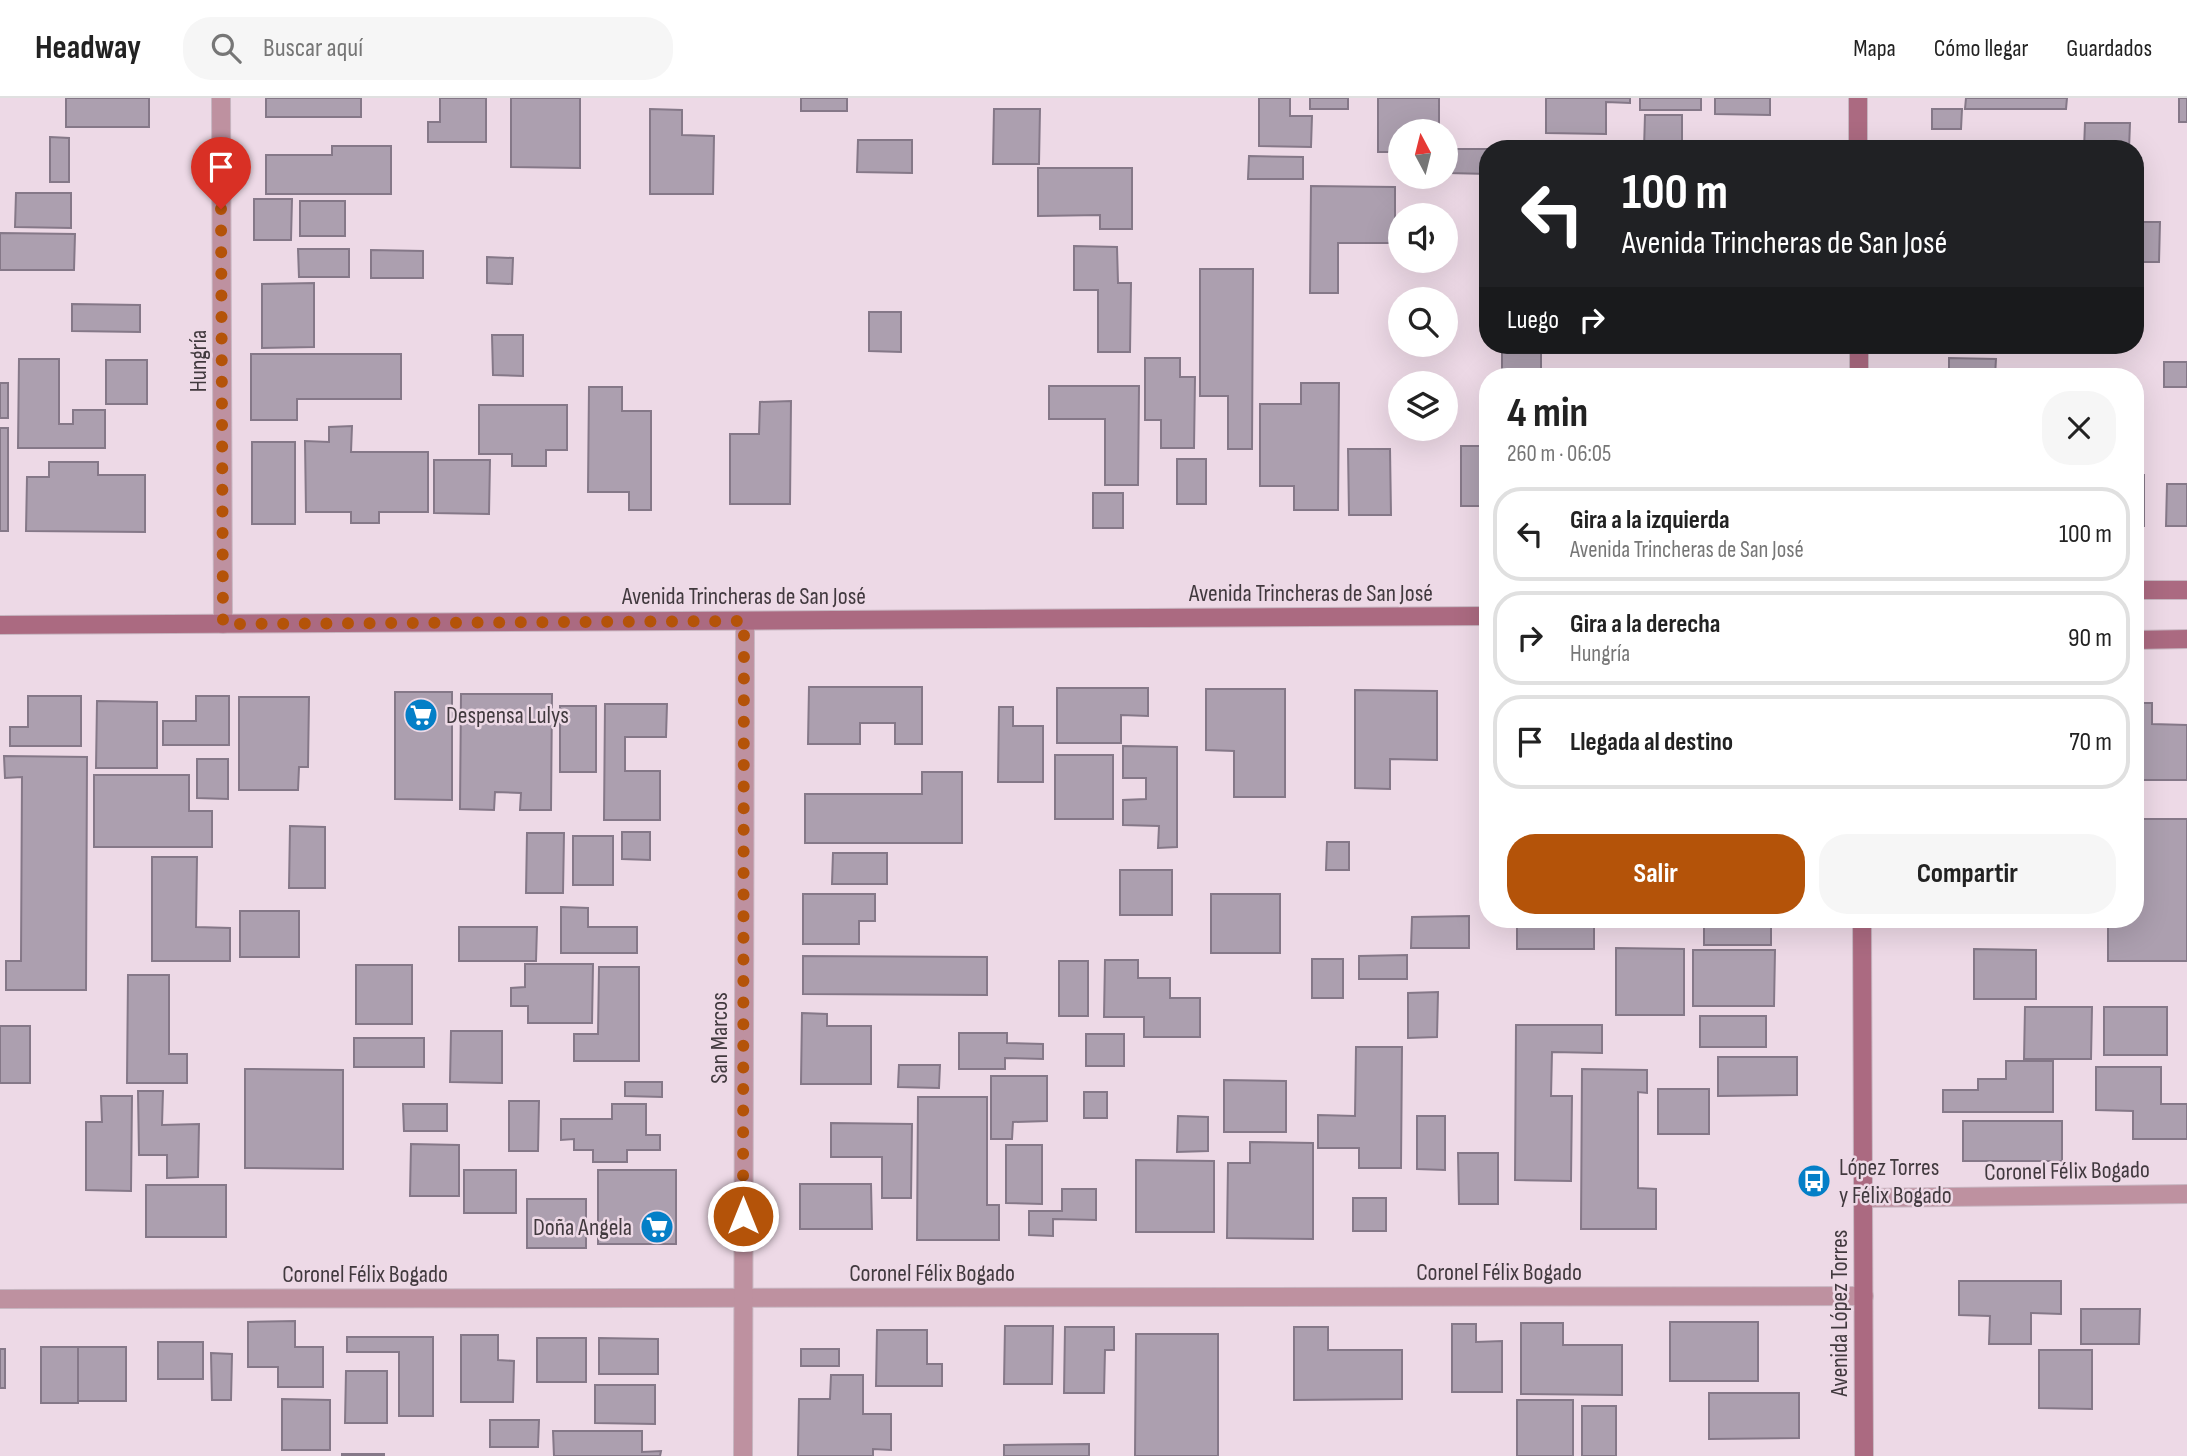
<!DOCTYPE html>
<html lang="es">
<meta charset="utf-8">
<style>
body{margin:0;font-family:"Sofia Sans Condensed",sans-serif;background:#f6f6f6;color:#222;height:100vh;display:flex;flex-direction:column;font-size:26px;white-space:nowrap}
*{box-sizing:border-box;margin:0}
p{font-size:23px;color:#767676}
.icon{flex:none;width:38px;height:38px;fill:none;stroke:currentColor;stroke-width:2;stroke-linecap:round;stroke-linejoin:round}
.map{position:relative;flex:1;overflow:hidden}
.sheet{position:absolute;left:1479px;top:270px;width:665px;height:560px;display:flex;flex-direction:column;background:#fff;border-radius:28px;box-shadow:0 7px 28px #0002}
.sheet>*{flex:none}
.hud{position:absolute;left:1479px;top:42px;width:665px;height:214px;border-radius:28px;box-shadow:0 7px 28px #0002;background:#202124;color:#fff;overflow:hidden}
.needle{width:46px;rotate:353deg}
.controls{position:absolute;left:1388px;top:21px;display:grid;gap:14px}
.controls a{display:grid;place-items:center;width:70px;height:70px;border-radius:50%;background:#fff;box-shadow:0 7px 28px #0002;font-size:35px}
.pin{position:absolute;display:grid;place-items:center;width:60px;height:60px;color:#fff;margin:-72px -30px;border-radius:50% 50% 50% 0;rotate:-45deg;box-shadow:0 0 7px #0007}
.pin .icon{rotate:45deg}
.me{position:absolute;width:77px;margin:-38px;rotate:0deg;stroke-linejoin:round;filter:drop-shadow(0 0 5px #0008)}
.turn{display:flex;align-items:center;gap:24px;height:147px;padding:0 28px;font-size:32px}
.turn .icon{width:91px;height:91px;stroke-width:2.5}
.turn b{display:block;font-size:49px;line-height:60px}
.then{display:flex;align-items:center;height:66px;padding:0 28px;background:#0003;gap:14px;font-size:26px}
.round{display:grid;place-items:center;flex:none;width:74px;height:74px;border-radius:28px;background:#f6f6f6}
.headline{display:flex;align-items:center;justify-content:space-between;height:119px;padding:0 28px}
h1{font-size:42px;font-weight:700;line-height:52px}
.button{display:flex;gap:14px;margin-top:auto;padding:14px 28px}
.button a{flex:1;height:80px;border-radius:28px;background:#b45309;color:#fff;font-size:28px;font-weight:700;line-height:80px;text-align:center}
.button a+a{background:#f6f6f6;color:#222}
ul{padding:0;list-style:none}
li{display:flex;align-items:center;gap:21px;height:94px;margin:0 14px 10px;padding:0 14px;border:4px solid #e0e0e0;border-radius:28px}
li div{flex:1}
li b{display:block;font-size:26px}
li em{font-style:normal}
header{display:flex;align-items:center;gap:42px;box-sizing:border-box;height:98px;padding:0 35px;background:#fff;border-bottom:2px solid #e0e0e0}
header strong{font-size:33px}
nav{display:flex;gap:38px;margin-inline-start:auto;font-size:24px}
.search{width:490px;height:63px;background:#f6f6f6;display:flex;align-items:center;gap:18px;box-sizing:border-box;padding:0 24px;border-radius:28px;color:#767676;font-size:26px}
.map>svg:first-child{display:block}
.building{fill:#ac9faf;stroke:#857888;stroke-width:2}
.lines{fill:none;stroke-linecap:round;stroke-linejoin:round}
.street-casing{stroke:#c7b6c1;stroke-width:20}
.secondary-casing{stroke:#c7b6c1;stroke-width:20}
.street{stroke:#be91a0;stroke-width:18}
.secondary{stroke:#ab6a81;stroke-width:18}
.route{stroke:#b45309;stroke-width:12;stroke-dasharray:0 21.6}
.labels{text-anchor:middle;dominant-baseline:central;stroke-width:5;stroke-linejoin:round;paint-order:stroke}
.street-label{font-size:24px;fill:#41393e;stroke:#edd9e6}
.poi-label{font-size:24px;fill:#41393e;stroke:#edd9e6;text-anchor:start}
</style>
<header>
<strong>Headway</strong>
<div class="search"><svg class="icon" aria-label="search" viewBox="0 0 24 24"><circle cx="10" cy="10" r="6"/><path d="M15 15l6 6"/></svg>Buscar aquí</div>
<nav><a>Mapa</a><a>Cómo llegar</a><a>Guardados</a></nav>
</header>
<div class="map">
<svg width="2187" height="1358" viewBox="0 0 2187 1358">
<rect width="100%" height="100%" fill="#edd9e6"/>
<g class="building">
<rect x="66" y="0" width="83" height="29"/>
<rect x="266" y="0" width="95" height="19"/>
<polygon points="440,0 486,0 486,44 428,44 428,24 440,24"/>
<polygon points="511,0 580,0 580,70 511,69"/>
<rect x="801" y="0" width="46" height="13"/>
<polygon points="1259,0 1290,0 1290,18 1312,18 1311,49 1259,48"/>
<rect x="1310" y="0" width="38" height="11"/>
<polygon points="1378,0 1439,0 1439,33 1400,33 1400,54 1378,54"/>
<polygon points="1546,0 1630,0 1630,5 1606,4 1606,36 1546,35"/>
<rect x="1640" y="0" width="61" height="12"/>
<polygon points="1715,0 1770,0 1770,17 1715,16"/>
<polygon points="1966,0 2067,0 2066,11 1965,11"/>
<rect x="2179" y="0" width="8" height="24"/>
<polygon points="650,11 682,12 682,37 714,38 713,96 650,96"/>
<polygon points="994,11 1040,11 1039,66 993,66"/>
<polygon points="1932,11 1962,11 1961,31 1932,31"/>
<polygon points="1645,17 1682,17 1682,51 1644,51"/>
<polygon points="2085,25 2130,25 2129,51 2084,51"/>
<polygon points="50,39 69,40 69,84 50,84"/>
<polygon points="858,42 912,42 912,75 857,74"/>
<polygon points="1517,45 1613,46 1613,51 1517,51"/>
<polygon points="332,48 391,48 391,96 266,96 266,57 332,57"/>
<polygon points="1448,51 1488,51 1488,76 1448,75"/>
<polygon points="1249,58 1303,59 1303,81 1248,81"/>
<polygon points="1038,70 1132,70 1132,131 1100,131 1100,117 1038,118"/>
<polygon points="1311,88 1395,89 1395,145 1338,145 1338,195 1310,195"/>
<polygon points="16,95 71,95 71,130 15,129"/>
<polygon points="254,101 292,101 291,142 254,142"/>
<rect x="300" y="103" width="45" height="35"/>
<polygon points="2135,124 2160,124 2159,164 2135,164"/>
<polygon points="0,135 75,136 74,172 0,172"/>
<polygon points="1074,148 1117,149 1118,185 1131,185 1130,254 1098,254 1098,192 1074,192"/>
<polygon points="298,151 349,151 349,179 299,179"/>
<polygon points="371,152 423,153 423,180 371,180"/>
<polygon points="487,159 513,160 512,186 487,185"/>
<polygon points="1200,171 1253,171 1252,351 1228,351 1228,298 1200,298"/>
<polygon points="314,185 314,249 262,250 262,186"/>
<rect x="2135" y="192" width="6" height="29"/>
<polygon points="72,206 140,207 140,234 72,233"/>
<polygon points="869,214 901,214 901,254 869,253"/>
<polygon points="492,237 523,237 523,278 493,277"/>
<rect x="1502" y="247" width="39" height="31"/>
<rect x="1957" y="247" width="31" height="3"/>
<polygon points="251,256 401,256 401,301 297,301 297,322 251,322"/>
<polygon points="1145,260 1180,260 1180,279 1195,279 1194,350 1161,350 1161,322 1145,322"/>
<polygon points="1949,260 1996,261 1995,278 1949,278"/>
<polygon points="19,261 59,261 59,326 73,326 73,312 105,312 105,350 18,350"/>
<rect x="106" y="262" width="41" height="44"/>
<rect x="2164" y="264" width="23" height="25"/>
<rect x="0" y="285" width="8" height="35"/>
<polygon points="1301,285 1339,285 1338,412 1294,412 1294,388 1260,388 1260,306 1301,306"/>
<polygon points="1049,288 1139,288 1138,387 1105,387 1105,321 1049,321"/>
<polygon points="589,289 622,289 622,313 651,313 651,412 629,412 629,394 588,394"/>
<polygon points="791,303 790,406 730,406 730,336 759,336 760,304"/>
<polygon points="479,307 567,307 567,352 546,352 546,368 512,368 512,356 479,356"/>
<polygon points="352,328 351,354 428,354 428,414 379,414 379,425 351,425 351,414 306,414 305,343 329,344 329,329"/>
<rect x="0" y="330" width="8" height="103"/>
<rect x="252" y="344" width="43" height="82"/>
<rect x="1461" y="348" width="27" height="60"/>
<polygon points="1348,351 1390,351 1391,417 1349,417"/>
<rect x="1177" y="361" width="29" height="45"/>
<polygon points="434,362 490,362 489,416 434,415"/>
<polygon points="49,364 98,364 98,377 145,377 145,434 26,433 27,379 49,379"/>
<rect x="2135" y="377" width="9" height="51"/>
<polygon points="2167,386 2187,386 2187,428 2166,428"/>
<rect x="1093" y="395" width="30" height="35"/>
<polygon points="809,589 922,589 922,646 895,646 895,625 860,625 860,646 808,646"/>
<polygon points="1057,590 1148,590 1148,618 1121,617 1121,645 1057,645"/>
<polygon points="1206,591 1285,591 1285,699 1234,699 1234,653 1206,652"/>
<polygon points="1355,592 1437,593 1437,662 1390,661 1390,691 1355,690"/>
<polygon points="395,594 452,594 452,702 395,701"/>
<polygon points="461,596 552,596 551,712 520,712 521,695 495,694 494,712 460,711"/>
<polygon points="28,598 81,598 81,648 10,648 10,629 28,629"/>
<polygon points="196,598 229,598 229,647 163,647 163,623 196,623"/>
<polygon points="239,599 309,599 308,669 299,669 298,692 239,692"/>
<polygon points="97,603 157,604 157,670 96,670"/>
<polygon points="2135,605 2152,605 2152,626 2187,627 2187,682 2135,682"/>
<polygon points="605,606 667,606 666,639 625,639 625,673 660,673 660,722 604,722"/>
<rect x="560" y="608" width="36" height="66"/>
<polygon points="999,609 1013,609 1013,628 1043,628 1043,684 998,684"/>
<polygon points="1123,648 1177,649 1177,749 1158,750 1159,728 1123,727 1123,702 1146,701 1146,680 1123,680"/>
<rect x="1055" y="657" width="58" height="64"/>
<polygon points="4,658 87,659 86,892 6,892 6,863 21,863 22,679 5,680"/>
<polygon points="197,661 228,661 228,701 197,700"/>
<polygon points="922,674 962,674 962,745 805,745 805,696 922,696"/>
<polygon points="94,677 189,677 189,713 212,713 212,749 94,749"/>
<polygon points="2135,721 2187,721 2187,863 2108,863 2108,821 2135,821"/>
<polygon points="290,728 325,729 325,790 289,790"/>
<polygon points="622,734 650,734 650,762 622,761"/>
<polygon points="527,735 564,735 563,795 526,795"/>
<rect x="573" y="738" width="40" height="49"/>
<polygon points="1327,744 1349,744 1349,772 1326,772"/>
<polygon points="833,755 887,755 887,786 832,786"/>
<polygon points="152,759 197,759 196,829 230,830 230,863 152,863"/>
<rect x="1120" y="772" width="52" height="45"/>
<polygon points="803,796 875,796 875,823 859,823 859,846 803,846"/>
<rect x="1211" y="796" width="69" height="59"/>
<polygon points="561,809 588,810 588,829 637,829 637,855 561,855"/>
<rect x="240" y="813" width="59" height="46"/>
<polygon points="1469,818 1469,850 1411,850 1412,819"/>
<rect x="1517" y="821" width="77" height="30"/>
<rect x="1704" y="821" width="67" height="26"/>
<polygon points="459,829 537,829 536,863 459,863"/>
<polygon points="1616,850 1684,851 1684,917 1616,917"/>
<polygon points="1974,851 2036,852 2036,901 1974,901"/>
<polygon points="1693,852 1775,852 1774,908 1693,908"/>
<polygon points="1407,857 1407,881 1359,881 1359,858"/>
<polygon points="803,858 987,859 987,897 803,896"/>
<rect x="1312" y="861" width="31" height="39"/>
<polygon points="1105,862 1138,862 1138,880 1170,880 1170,900 1200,900 1200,939 1144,939 1144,919 1104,919"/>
<rect x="1059" y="863" width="29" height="55"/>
<polygon points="525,866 593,866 592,925 528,925 528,908 511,908 511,890 525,889"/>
<rect x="356" y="867" width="56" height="59"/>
<polygon points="599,869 639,869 639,963 574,963 574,936 598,936"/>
<polygon points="128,877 169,877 169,956 187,956 187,985 127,985"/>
<polygon points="1438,894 1437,939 1408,940 1408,895"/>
<polygon points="2025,909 2092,909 2091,961 2024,961"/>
<rect x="2104" y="909" width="63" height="48"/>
<polygon points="802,915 827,916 827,928 871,928 871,986 801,986"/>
<rect x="1700" y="918" width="66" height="31"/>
<polygon points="1516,927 1602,927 1602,955 1552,954 1551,998 1572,998 1571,1083 1515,1082"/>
<rect x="0" y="928" width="30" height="57"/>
<polygon points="451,933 502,933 502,985 450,984"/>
<polygon points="959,935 1007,935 1007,945 1043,946 1043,961 1005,960 1005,971 959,971"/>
<rect x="1086" y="936" width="38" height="32"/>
<rect x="354" y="940" width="70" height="29"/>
<polygon points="1356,949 1402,949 1401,1070 1359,1070 1359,1050 1318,1050 1318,1017 1355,1018"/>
<polygon points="1718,959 1797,959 1797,997 1718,998"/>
<polygon points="2006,963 2053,963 2053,1014 1943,1014 1943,992 1978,992 1978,981 2006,981"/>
<polygon points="899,967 940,967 939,990 898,989"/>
<polygon points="2096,969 2161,969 2161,1006 2187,1006 2187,1041 2133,1041 2133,1013 2096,1012"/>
<polygon points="245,971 343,972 343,1071 245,1070"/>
<polygon points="1582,971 1647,972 1647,995 1638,994 1638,1090 1656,1091 1656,1131 1581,1131"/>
<polygon points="991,978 1047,978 1047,1023 1013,1024 1012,1041 991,1041"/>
<polygon points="1224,982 1286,983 1286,1034 1224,1034"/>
<polygon points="625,984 662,984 662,999 625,998"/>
<rect x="1658" y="991" width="51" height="45"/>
<polygon points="138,993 163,993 162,1027 199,1026 198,1079 167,1080 167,1057 139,1057"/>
<rect x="1084" y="994" width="23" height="26"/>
<polygon points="101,998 132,998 131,1093 86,1092 86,1024 102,1024"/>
<polygon points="918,999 987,999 987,1107 999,1107 999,1142 917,1142"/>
<polygon points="509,1003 539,1003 538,1053 509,1053"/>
<polygon points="403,1006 447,1006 447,1033 404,1033"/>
<polygon points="612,1006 646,1006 646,1037 660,1037 660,1052 627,1052 627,1064 593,1064 593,1052 574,1052 574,1041 561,1042 561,1021 612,1021"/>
<polygon points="1178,1018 1208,1019 1208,1053 1177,1054"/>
<polygon points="1417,1018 1445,1018 1445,1072 1417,1071"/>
<rect x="1963" y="1023" width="99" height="40"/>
<polygon points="831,1025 912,1026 911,1100 882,1100 882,1059 831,1059"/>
<polygon points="1250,1044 1313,1045 1313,1141 1227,1140 1228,1065 1250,1065"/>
<polygon points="411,1046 459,1047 459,1098 410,1098"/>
<polygon points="1006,1047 1042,1047 1042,1106 1006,1105"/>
<polygon points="1458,1055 1498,1055 1498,1106 1459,1106"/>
<polygon points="1136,1062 1214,1063 1214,1134 1136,1134"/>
<rect x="464" y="1072" width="52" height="43"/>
<rect x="598" y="1072" width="78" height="74"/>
<polygon points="800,1086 871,1086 872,1131 800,1131"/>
<rect x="146" y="1087" width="80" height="52"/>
<polygon points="1062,1091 1096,1091 1096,1122 1053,1121 1053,1138 1029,1137 1029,1113 1062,1113"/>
<rect x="1353" y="1100" width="33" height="33"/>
<rect x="527" y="1101" width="59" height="49"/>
<polygon points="1959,1183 2061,1183 2061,1216 2031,1215 2031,1246 1989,1246 1990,1218 1959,1217"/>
<polygon points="2081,1211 2140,1211 2139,1246 2081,1246"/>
<polygon points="295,1223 295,1249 323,1249 323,1289 278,1289 278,1269 248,1269 248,1224"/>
<rect x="1670" y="1224" width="88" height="59"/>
<polygon points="1521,1225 1563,1225 1563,1247 1622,1247 1622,1297 1521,1296"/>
<polygon points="1452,1226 1476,1226 1476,1244 1502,1243 1502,1294 1452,1294"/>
<polygon points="1005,1228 1053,1228 1052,1286 1004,1286"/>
<polygon points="1065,1229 1114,1229 1114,1252 1105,1252 1104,1295 1064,1295"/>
<polygon points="1294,1229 1328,1229 1328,1252 1402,1252 1402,1301 1294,1302"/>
<polygon points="877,1232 927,1232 927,1266 942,1266 942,1288 876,1288"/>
<polygon points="1136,1236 1218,1236 1218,1358 1135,1358"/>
<polygon points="461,1237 498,1237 498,1262 514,1263 513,1304 461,1304"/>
<polygon points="347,1239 433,1239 433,1318 399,1318 399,1254 347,1254"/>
<rect x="537" y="1240" width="49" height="44"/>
<polygon points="599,1240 658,1241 658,1276 599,1276"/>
<rect x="158" y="1244" width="45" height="37"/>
<rect x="41" y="1249" width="37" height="56"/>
<rect x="78" y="1249" width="48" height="54"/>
<rect x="0" y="1251" width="5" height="39"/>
<rect x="801" y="1251" width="38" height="17"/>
<polygon points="2039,1252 2092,1252 2092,1311 2039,1310"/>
<polygon points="211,1255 232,1256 231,1302 212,1302"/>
<polygon points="346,1273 387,1273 387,1325 345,1325"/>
<polygon points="831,1277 863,1277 863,1316 891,1316 891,1352 873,1351 873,1358 798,1358 799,1301 830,1301"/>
<polygon points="595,1287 655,1287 655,1326 595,1325"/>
<polygon points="1709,1295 1799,1295 1799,1340 1709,1341"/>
<polygon points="282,1301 330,1302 330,1352 282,1352"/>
<rect x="1517" y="1302" width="56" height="56"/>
<rect x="1582" y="1308" width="34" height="50"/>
<polygon points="490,1322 539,1322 538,1349 490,1349"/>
<polygon points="553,1333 642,1333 642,1354 661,1353 660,1358 554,1358"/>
<polygon points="1089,1346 1089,1358 1004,1358 1004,1347"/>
<rect x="342" y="1356" width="42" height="2"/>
</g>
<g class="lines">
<defs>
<g id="street">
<polyline points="221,0 223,526"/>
<polyline points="1863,1100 2187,1096"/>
<polyline points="0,1201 1864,1198"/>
<polyline points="743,1358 745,523"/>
</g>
<g id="secondary">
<polyline points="1858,0 1858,51"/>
<polyline points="1859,247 1859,278"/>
<polyline points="2135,492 2187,492"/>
<polyline points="0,527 1488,518"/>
<polyline points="2135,542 2187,541"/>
<polyline points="1862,821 1864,1358"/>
</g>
</defs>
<use href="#street" class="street-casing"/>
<use href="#secondary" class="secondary-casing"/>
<use href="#street" class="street"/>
<use href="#secondary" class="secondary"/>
</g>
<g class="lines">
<polyline class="route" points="221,111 223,526 744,523 743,1118"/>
</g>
<defs>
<symbol id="supermarket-disc" viewBox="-11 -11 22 22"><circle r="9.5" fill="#047fc7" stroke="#edd9e6"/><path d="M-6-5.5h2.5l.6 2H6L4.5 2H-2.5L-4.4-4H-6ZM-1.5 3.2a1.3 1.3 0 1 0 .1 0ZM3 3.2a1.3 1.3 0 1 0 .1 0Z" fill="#fff"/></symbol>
<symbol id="bus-disc" viewBox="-11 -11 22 22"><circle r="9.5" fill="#047fc7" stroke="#edd9e6"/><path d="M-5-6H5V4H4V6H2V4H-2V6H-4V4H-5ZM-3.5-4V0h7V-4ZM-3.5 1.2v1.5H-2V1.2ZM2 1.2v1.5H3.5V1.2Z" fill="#fff"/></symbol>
</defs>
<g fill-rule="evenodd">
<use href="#supermarket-disc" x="402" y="598" width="38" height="38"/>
<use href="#bus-disc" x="1795" y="1064" width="38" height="38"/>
<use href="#supermarket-disc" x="638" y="1110" width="38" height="38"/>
</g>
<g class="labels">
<g class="street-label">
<text transform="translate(198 263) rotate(-90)">Hungría</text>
<text x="1311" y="495">Avenida Trincheras de San José</text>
<text x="744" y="498">Avenida Trincheras de San José</text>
<text transform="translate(719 940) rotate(-90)">San Marcos</text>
<text transform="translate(2067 1073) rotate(-1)">Coronel Félix Bogado</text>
<text x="1499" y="1174">Coronel Félix Bogado</text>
<text x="932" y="1175">Coronel Félix Bogado</text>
<text x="365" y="1176">Coronel Félix Bogado</text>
<text transform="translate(1839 1215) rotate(-90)">Avenida López Torres</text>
</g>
<g class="poi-label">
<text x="446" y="617">Despensa Lulys</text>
<text x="1839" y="1069">López Torres<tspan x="1839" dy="28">y Félix Bogado</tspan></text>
<text x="632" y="1129" text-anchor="end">Doña Angela</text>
</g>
</g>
</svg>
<div class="controls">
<a><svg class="needle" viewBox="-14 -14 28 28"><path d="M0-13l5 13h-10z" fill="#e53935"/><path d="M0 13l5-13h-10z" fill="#767676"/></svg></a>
<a><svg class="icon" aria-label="sound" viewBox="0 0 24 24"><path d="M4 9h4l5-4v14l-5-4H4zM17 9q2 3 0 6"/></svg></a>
<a><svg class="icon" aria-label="search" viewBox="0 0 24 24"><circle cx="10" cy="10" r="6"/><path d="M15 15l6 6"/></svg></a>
<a><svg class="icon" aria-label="layers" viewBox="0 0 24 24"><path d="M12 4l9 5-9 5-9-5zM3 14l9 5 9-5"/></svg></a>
</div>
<div class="pin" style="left:221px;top:111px;background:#d93025"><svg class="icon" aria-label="arrive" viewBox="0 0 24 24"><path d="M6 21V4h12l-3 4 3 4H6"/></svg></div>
<svg class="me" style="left:743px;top:1118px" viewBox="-20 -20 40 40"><circle r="17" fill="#b45309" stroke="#fff" stroke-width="3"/><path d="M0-11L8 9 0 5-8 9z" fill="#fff"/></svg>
<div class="hud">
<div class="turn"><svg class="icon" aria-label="left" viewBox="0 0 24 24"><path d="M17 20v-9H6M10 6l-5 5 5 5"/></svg><div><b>100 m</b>Avenida Trincheras de San José</div></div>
<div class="then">Luego<svg class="icon" aria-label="right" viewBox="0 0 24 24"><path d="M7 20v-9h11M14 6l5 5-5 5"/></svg></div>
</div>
<section class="sheet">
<div class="headline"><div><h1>4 min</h1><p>260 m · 06:05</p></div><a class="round"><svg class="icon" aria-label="close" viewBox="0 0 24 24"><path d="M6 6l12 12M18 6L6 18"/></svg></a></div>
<ul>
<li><svg class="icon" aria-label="left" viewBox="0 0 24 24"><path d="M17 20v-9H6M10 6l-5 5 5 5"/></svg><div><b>Gira a la izquierda</b><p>Avenida Trincheras de San José</p></div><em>100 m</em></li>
<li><svg class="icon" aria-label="right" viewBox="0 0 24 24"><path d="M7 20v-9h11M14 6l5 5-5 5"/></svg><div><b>Gira a la derecha</b><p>Hungría</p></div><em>90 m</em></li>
<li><svg class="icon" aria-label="arrive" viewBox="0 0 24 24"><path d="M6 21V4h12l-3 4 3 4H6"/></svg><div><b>Llegada al destino</b></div><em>70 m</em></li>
</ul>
<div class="button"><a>Salir</a><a>Compartir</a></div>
</section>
</div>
